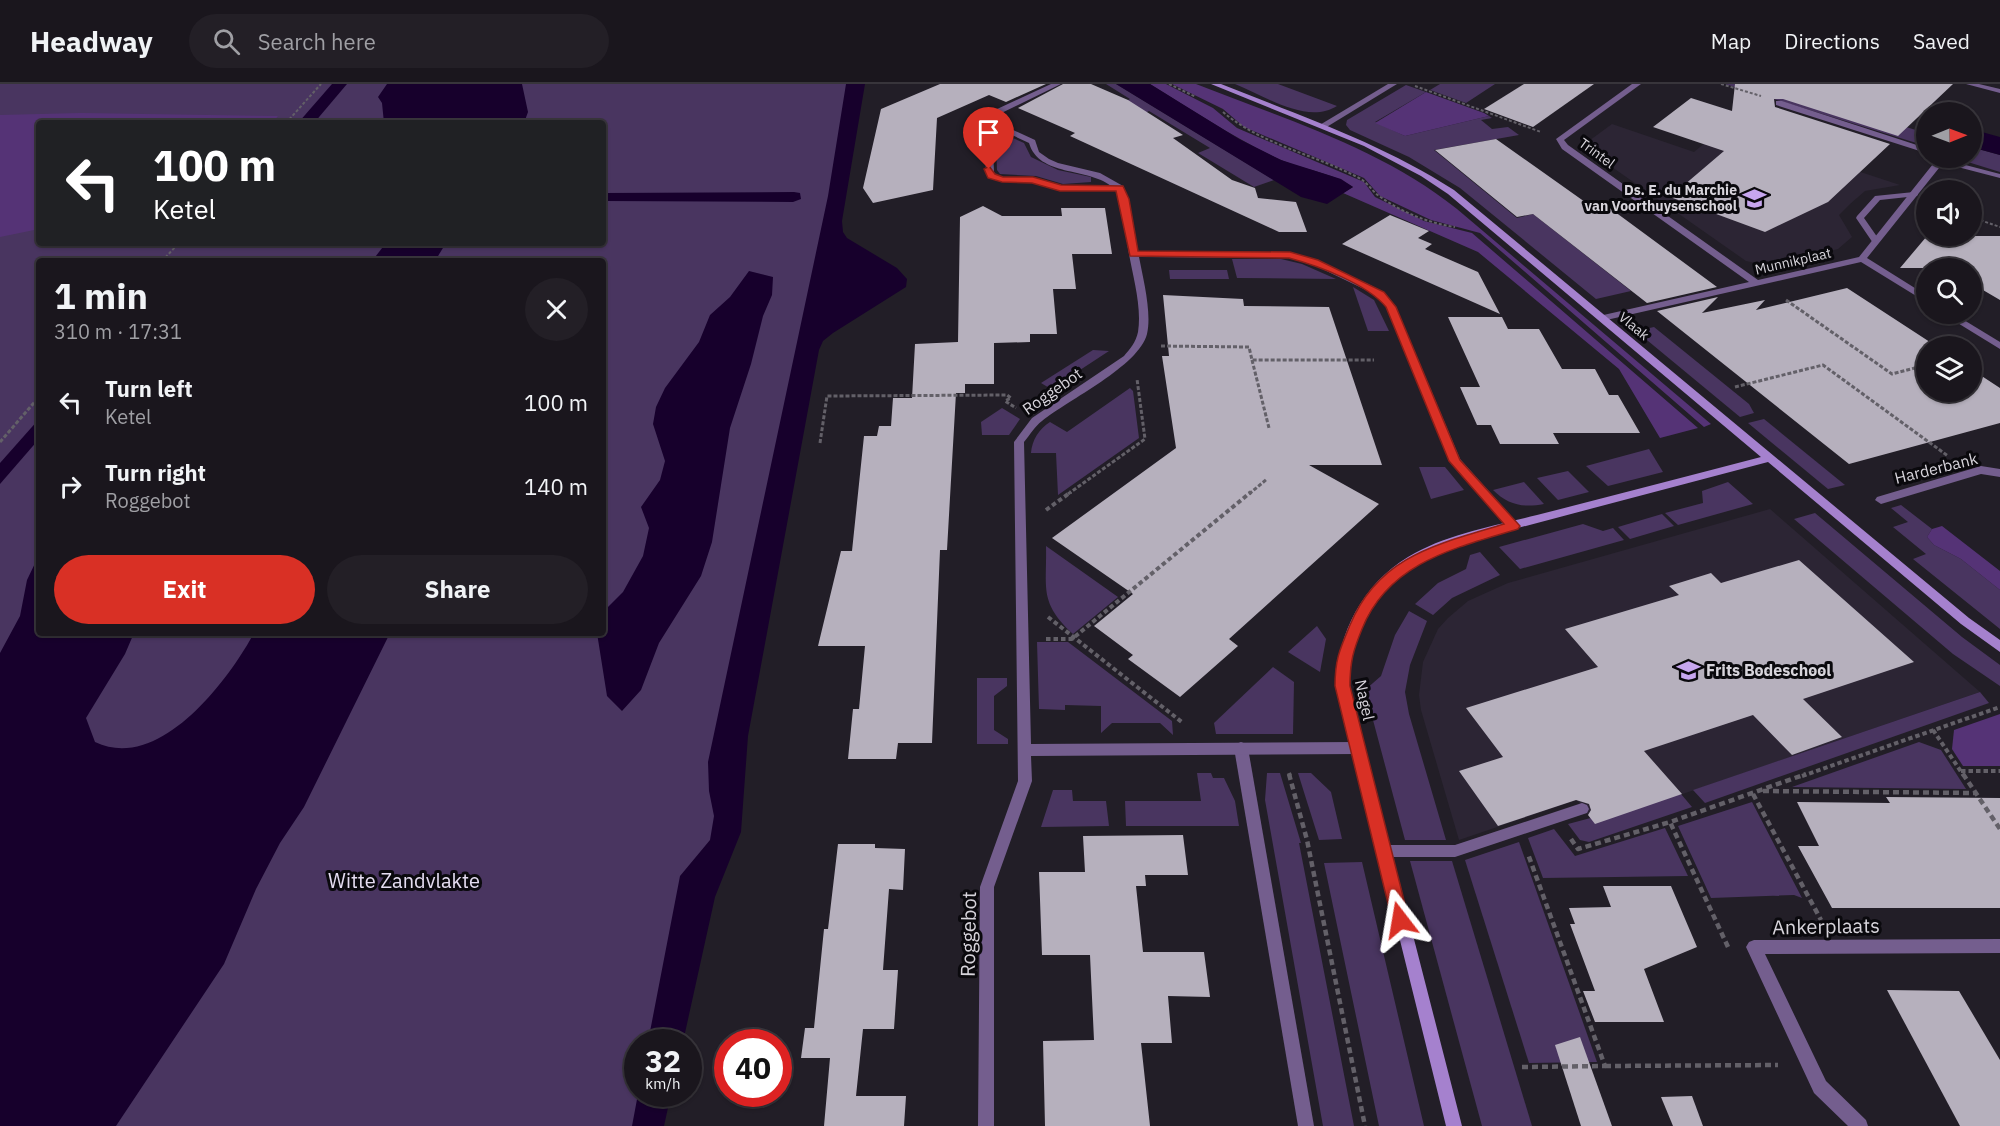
<!DOCTYPE html>
<meta charset="utf-8">
<style>
body{margin:0;font-family:"IBM Plex Sans",sans-serif;background:#231f26;color:#f1f3f6;height:100vh;display:flex;flex-direction:column;font-size:22px;white-space:nowrap}
*{box-sizing:border-box;margin:0}
p{font-size:20px;color:#9f9fa4}
.icon{flex:none;width:33px;height:33px;fill:none;stroke:currentColor;stroke-width:2;stroke-linecap:round;stroke-linejoin:round}
.map{position:relative;flex:1;overflow:hidden}
.side{position:absolute;left:36px;top:174px;width:570px;height:378px;display:flex;flex-direction:column;background:#1a161d;border-radius:6px;box-shadow:0 2px 4px #0004,0 0 0 2px #38353b}
.side>*{flex:none}
.banner{position:absolute;left:36px;top:36px;width:570px;height:126px;border-radius:6px;box-shadow:0 2px 4px #0004,0 0 0 2px #38353b;background:#202124;color:#fff;overflow:hidden}
.needle{width:39px;rotate:89deg}
.fabs{position:absolute;left:1916px;top:18px;display:grid;gap:12px}
.fabs a{display:grid;place-items:center;width:66px;height:66px;border-radius:50%;background:#1a161d;box-shadow:0 2px 4px #0004,0 0 0 2px #38353b;font-size:30px}
.speed{position:absolute;left:624px;top:945px;display:flex;gap:12px;font-size:30px;font-weight:700;text-align:center}
.speed>*{display:grid;place-content:center;width:78px;height:78px;border-radius:50%;background:#1a161d;box-shadow:0 2px 4px #0004,0 0 0 2px #38353b;line-height:1}
.speed small{font-size:15px;font-weight:400}
.speed .limit{border:9px solid #d22;background:#fff;color:#111}
.pin{position:absolute;display:grid;place-items:center;width:51px;height:51px;color:#fff;margin:-62px -26px;border-radius:50% 50% 50% 0;rotate:-45deg;box-shadow:0 0 6px #0007}
.pin .icon{rotate:45deg}
.me{position:absolute;width:66px;margin:-33px;rotate:346deg;stroke-linejoin:round;filter:drop-shadow(0 0 4px #0008)}
.turn{display:flex;align-items:center;gap:21px;height:126px;padding:0 18px;font-size:27px}
.turn .icon{width:78px;height:78px;stroke-width:2.5}
.turn b{display:block;font-size:42px;line-height:51px}
.round{display:grid;place-items:center;flex:none;width:63px;height:63px;border-radius:32px;background:#231f26}
.overview{display:flex;align-items:center;justify-content:space-between;height:102px;padding:0 18px}
h1{font-size:36px;font-weight:700;line-height:45px}
.primary-button{display:flex;gap:12px;margin-top:auto;padding:12px 18px}
.primary-button a{flex:1;height:69px;border-radius:36px;background:#d93025;color:#fff;font-size:24px;font-weight:700;line-height:69px;text-align:center}
.primary-button a+a{background:#231f26;color:#f1f3f6}
ul{padding:0;list-style:none}
li{display:flex;align-items:center;gap:18px;height:84px;padding:0 18px}
li div{flex:1}
li b{display:block;font-size:22px}
li em{font-style:normal}
header{display:flex;align-items:center;gap:36px;box-sizing:border-box;height:84px;padding:0 30px;background:#1a161d;border-bottom:2px solid #38353b}
header strong{font-size:28px}
nav{display:flex;gap:33px;margin-inline-start:auto;font-size:21px}
.search{width:420px;height:54px;background:#231f26;display:flex;align-items:center;gap:15px;box-sizing:border-box;padding:0 21px;border-radius:33px;color:#9f9fa4;font-size:22px}
.map>svg:first-child{display:block}
.built{fill:#2c2534}
.green{fill:#493560;fill-rule:evenodd}
.forest{fill:#553376}
.water{fill:#17002c}
.building{fill:#b6b0bd}
.lines{fill:none;stroke-linecap:round;stroke-linejoin:round}
.path-far3{stroke:#636068;stroke-width:2;stroke-dasharray:3 2;stroke-linecap:butt}
.path-far2{stroke:#636068;stroke-width:3;stroke-dasharray:4 2;stroke-linecap:butt}
.path-far1{stroke:#636068;stroke-width:4;stroke-dasharray:4.5 3;stroke-linecap:butt}
.path{stroke:#636068;stroke-width:4.5;stroke-dasharray:6 4;stroke-linecap:butt}
.lane{fill:#745e8e;fill-rule:evenodd}
.street{fill:#745e8e;fill-rule:evenodd}
.secondary{fill:#a581ce;fill-rule:evenodd}
.route{fill:#d93025;stroke:#8d1f18;stroke-width:1.5}
.labels{text-anchor:middle;dominant-baseline:central;stroke-width:6;stroke-linejoin:round;paint-order:stroke}
.far-street-label{font-size:14px;fill:#d7d4db;stroke:#0a090d}
.far-poi-label{font-size:14px;font-weight:bold;fill:#d7d4db;stroke:#0a090d;text-anchor:end}
.street-label{font-size:16px;fill:#d7d4db;stroke:#0a090d}
.poi-label{font-size:16px;font-weight:bold;fill:#d7d4db;stroke:#0a090d;text-anchor:start}
.near-park-label{font-size:20px;fill:#e5ddf1;stroke:#0a090d}
.near-street-label{font-size:20px;fill:#d7d4db;stroke:#0a090d}
</style>
<header>
<strong>Headway</strong>
<div class="search"><svg class="icon" aria-label="search" viewBox="0 0 24 24"><circle cx="10" cy="10" r="6"/><path d="M15 15l6 6"/></svg>Search here</div>
<nav><a>Map</a><a>Directions</a><a>Saved</a></nav>
</header>
<div class="map">
<svg width="2000" height="1042" viewBox="0 0 2000 1042">
<rect width="100%" height="100%" fill="#221e27"/>
<g class="built">
<polygon points="1612,40 1694,68 1724,43 1900,101 1865,107 1850,120 1839,131 1852,153 1838,165 1770,182 1746,177 1582,62"/>
<polygon points="1770,425 1980,608 1595,740 1577,716 1459,756 1421,626 1419,611 1423,578 1438,545 1448,534 1468,517 1508,499"/>
</g>
<g class="green">
<path d="M0 0H861L671 958H638V1010H659L651 1042H0ZM39 39H603V159H39ZM39 177H603V549H39Z"/>
<polygon points="1106,0 1116,0 1274,96 1254,103 1198,69 1210,64 1149,27 1138,33 1115,23 1130,15"/>
<path d="M1235 0H1278L1337 22C1307 41 1265 12 1235 0Z"/>
<polygon points="1440,0 1495,0 1466,19 1430,6"/>
<polygon points="1725,0 1762,0 1926,49 1926,62"/>
<polygon points="1406,1 1426,8 1375,38 1405,52 1489,32 1492,34 1481,36 1492,45 1508,43 1519,51 1434,66 1517,134 1533,130 1631,207 1596,215 1460,104 1409,73 1350,46 1346,41 1347,36"/>
<polygon points="999,48 1024,59 1031,73 1058,86 1091,93 1091,98 1063,100 1036,92 1000,90 997,86 996,60 991,54"/>
<polygon points="1971,63 2000,71 2000,88 1955,74 1971,74"/>
<polygon points="1281,175 1302,180 1336,195 1237,194 1232,175"/>
<polygon points="1169,186 1227,186 1229,195 1170,195"/>
<polygon points="1353,203 1374,216 1389,247 1368,247"/>
<polygon points="1654,243 1749,320 1754,329 1740,333 1636,247"/>
<polygon points="1093,266 1109,267 1051,305 1041,299"/>
<path d="M1130 304 1133 307 1139 354 1058 411 1056 369H1031C1032 356 1039 345 1050 338L1067 348Z"/>
<polygon points="1002,324 1020,335 1009,351 982,351 981,338"/>
<polygon points="1764,335 1845,401 1828,405 1748,339"/>
<polygon points="1649,365 1663,388 1608,402 1586,382"/>
<polygon points="1419,383 1445,383 1464,406 1431,415"/>
<polygon points="1568,387 1589,408 1558,416 1537,394"/>
<path d="M1524 398 1544 420C1523 424 1508 421 1493 406Z"/>
<polygon points="1728,398 1753,420 1678,441 1665,429 1703,419 1702,407"/>
<polygon points="1901,421 1932,445 1927,453 1934,461 1961,475 2000,506 2000,545 1913,475 1926,470 1893,443 1908,438 1891,424"/>
<polygon points="1815,429 1962,553 2000,581 2000,602 1953,570 1794,435"/>
<polygon points="1662,430 1674,442 1630,455 1618,443"/>
<polygon points="1583,440 1603,447 1613,444 1624,456 1520,485 1499,463"/>
<path d="M1046 462 1118 513 1073 550C1039 518 1047 505 1046 462Z"/>
<polygon points="1480,468 1500,491 1452,514 1433,531 1415,520 1438,499 1466,485 1470,471"/>
<polygon points="1409,527 1427,537 1410,581 1405,608 1409,630 1446,756 1405,756 1365,606 1381,592 1395,551"/>
<polygon points="1317,542 1326,555 1320,588 1288,568"/>
<polygon points="1037,558 1068,558 1172,637 1173,651 1160,639 1112,639 1101,649 1101,622 1065,621 1065,626 1039,625"/>
<polygon points="1273,583 1294,598 1293,650 1216,650 1214,639"/>
<polygon points="977,594 1007,594 1007,602 994,612 994,646 1008,655 1008,660 977,660"/>
<polygon points="1980,608 1989,619 1705,719 1693,706"/>
<polygon points="1919,658 1941,666 1966,705 1792,703"/>
<polygon points="1197,689 1211,689 1213,694 1224,694 1235,717 1239,742 1126,742 1125,717 1201,717"/>
<polygon points="1267,689 1280,689 1301,759 1299,759 1354,1042 1323,1042 1265,716"/>
<polygon points="1298,689 1311,689 1331,708 1342,755 1319,756"/>
<polygon points="1053,706 1072,706 1073,717 1106,717 1109,742 1041,743"/>
<polygon points="1681,710 1692,723 1589,758 1580,756 1568,740"/>
<polygon points="1752,718 1802,814 1794,811 1711,814 1678,742"/>
<polygon points="1665,744 1688,792 1543,794 1528,754 1554,745 1575,772"/>
<polygon points="1519,758 1597,978 1529,979 1465,776"/>
<polygon points="1410,777 1452,777 1532,1042 1482,1042"/>
<polygon points="1362,778 1424,1042 1425,1042 1379,1042 1324,779"/>
</g>
<g class="forest">
<path d="M1150 0H1166L1213 24 1237 44 1364 98 1375 113 1424 137 1472 149 1698 344 1660 354 1619 285 1478 168 1343 109 1353 103C1331 88 1303 86 1279 75 1234 54 1192 26 1150 0Z"/>
<path d="M1172 0H1196C1285 35 1381 64 1457 125L1711 340 1704 343 1480 149 1431 136 1380 112 1364 94 1244 43 1223 25Z"/>
<polygon points="1426,8 1484,29 1489,32 1405,52 1375,39"/>
<polygon points="81,29 278,32 272,39 39,39 39,145 0,153 0,31"/>
<polygon points="1942,442 2000,487 2000,506 1961,475 1934,461 1927,453 1932,445"/>
<polygon points="2000,630 2000,682 1963,682 1952,665 1954,646"/>
</g>
<g class="water">
<polygon points="332,0 347,0 314,39 298,39"/>
<polygon points="387,0 522,0 528,28 524,39 384,39 382,19 378,13"/>
<polygon points="846,0 865,0 842,137 843,148 847,154 897,184 907,195 906,203 833,249 823,257 819,266 748,652 741,748 715,813 683,958 648,958 680,792 710,756 714,732 709,707 708,678 828,112"/>
<polygon points="1116,0 1150,0 1239,55 1281,76 1341,95 1353,103 1327,120 1301,113"/>
<polygon points="1971,45 2000,53 2000,71 1971,63"/>
<polygon points="794,108 800,109 801,115 793,118 603,117 603,109"/>
<polygon points="386,159 446,159 435,177 372,177"/>
<polygon points="749,187 773,193 772,211 763,232 751,280 730,344 712,458 701,492 659,559 641,606 622,627 607,612 597,549 603,549 606,525 623,508 643,472 649,444 641,423 660,396 665,377 653,340 656,323 665,304 699,258 710,231 730,213"/>
<polygon points="39,335 39,355 0,400 0,379"/>
<path d="M39 471V549H134L125 570 86 634 95 658C159 689 228 597 254 549H390L304 723 280 759 256 805 224 880 116 1042H0V569L20 532 27 496Z"/>
<polygon points="638,1010 671,1010 664,1042 632,1042"/>
</g>
<g class="building">
<polygon points="940,0 1046,0 1006,18 989,11 937,34 933,106 873,119 863,104 881,25"/>
<polygon points="1063,0 1091,0 1128,16 1183,51 1173,54 1232,96 1255,104 1258,114 1296,118 1307,148 1279,148 1070,52 1075,49 1018,24"/>
<polygon points="1524,0 1594,0 1533,43 1484,25"/>
<polygon points="1735,0 1953,0 1898,52 1783,15 1774,15 1775,23 1890,60 1828,118 1765,148 1670,113 1724,67 1653,43 1691,14 1732,27"/>
<polygon points="1496,55 1585,118 1590,117 1598,123 1607,122 1717,203 1647,219 1533,130 1517,133 1435,66"/>
<polygon points="983,122 1002,132 1062,132 1061,124 1105,124 1112,170 1072,170 1076,205 1053,205 1057,250 1030,250 1030,258 994,259 994,300 965,300 965,309 956,309 947,466 940,466 932,659 898,659 896,675 848,675 853,625 859,625 865,562 818,562 841,467 852,467 864,352 877,352 879,342 891,342 893,314 912,314 915,260 958,258 960,133"/>
<polygon points="1390,131 1429,147 1418,154 1432,160 1425,165 1478,188 1500,230 1342,160"/>
<polygon points="1927,152 2000,152 2000,216 1971,199 1971,184 1900,184"/>
<polygon points="1847,204 1936,262 1926,262 1926,308 1971,308 1971,285 2000,304 2000,339 1849,380 1657,227 1718,213 1702,229 1765,216 1756,226"/>
<polygon points="1163,211 1243,215 1244,222 1329,223 1382,381 1309,381 1379,420 1229,555 1238,562 1180,613 1128,575 1133,571 1094,542 1133,510 1052,454 1176,364 1162,272 1169,272"/>
<polygon points="1448,233 1502,233 1508,245 1539,245 1562,285 1595,285 1609,311 1618,311 1640,349 1553,349 1559,360 1500,360 1491,341 1477,341 1460,303 1480,303"/>
<polygon points="1799,476 1914,578 1803,615 1842,653 1792,671 1753,631 1644,667 1682,710 1595,740 1588,731 1591,726 1589,720 1576,716 1498,742 1459,687 1503,673 1466,624 1598,583 1565,545 1679,511 1669,502 1711,489 1721,499"/>
<polygon points="1886,713 2000,714 2000,824 1832,824 1798,762 1819,762 1797,718 1890,719"/>
<polygon points="1183,751 1188,791 1145,791 1146,802 1136,802 1143,868 1204,868 1210,913 1168,912 1172,959 1141,959 1150,1042 1045,1042 1043,957 1094,956 1090,871 1042,871 1039,788 1085,788 1083,752"/>
<polygon points="838,760 875,760 875,764 905,765 903,806 889,805 883,886 898,886 894,945 863,945 856,1012 906,1012 904,1042 824,1042 830,974 801,974 805,944 814,944 824,845 828,845"/>
<polygon points="1603,802 1671,802 1697,863 1644,885 1664,938 1595,938 1583,907 1595,907 1570,840 1575,840 1569,824 1611,823"/>
<polygon points="1887,906 1959,907 2000,976 2000,1042 1960,1042"/>
<polygon points="1580,953 1612,1042 1581,1042 1555,961"/>
<polygon points="1692,1012 1703,1042 1673,1042 1661,1013"/>
</g>
<g class="lines">
<g class="path-far3">
<polyline points="1169,0 1196,13"/>
<polyline points="1721,0 1761,12"/>
<polyline points="1415,2 1541,48"/>
<path d="M1223 28C1262 61 1314 70 1359 94 1367 98 1372 107 1379 112 1401 128 1428 139 1455 143"/>
<polyline points="286,39 321,0"/>
<polyline points="1971,133 2000,143"/>
<polyline points="162,177 179,159"/>
</g>
<g class="path-far2">
<polyline points="1786,216 1892,290 1926,281"/>
<polyline points="1161,262 1249,263 1252,276 1374,276"/>
<polyline points="1252,276 1269,344"/>
<polyline points="1735,303 1823,281 1948,372"/>
<polyline points="0,358 39,313"/>
<polyline points="820,359 827,312 1007,311 1011,314 1005,317 1016,324"/>
<polyline points="1068,410 1145,355 1137,295"/>
<polyline points="1249,410 1267,395"/>
</g>
<g class="path-far1">
<polyline points="1046,426 1071,408"/>
<polyline points="1048,533 1183,639"/>
<polyline points="1046,555 1072,555 1251,408"/>
<polyline points="1933,646 1964,692"/>
<polyline points="1961,687 2000,687"/>
<polyline points="1289,689 1290,692"/>
<polyline points="1802,692 2000,623"/>
</g>
<g class="path">
<polyline points="1289,690 1307,756 1365,1042"/>
<polyline points="1963,690 2000,745"/>
<polyline points="1763,707 1976,709"/>
<polyline points="1753,710 1821,836"/>
<polyline points="1571,755 1578,765 1670,738"/>
<polyline points="1728,863 1670,738 1806,690"/>
<polyline points="1605,982 1778,981"/>
<polyline points="1522,983 1605,982 1528,770"/>
</g>
<g class="lane">
<polygon points="1914,108 1918,110 1917,112 1880,116 1864,134 1880,157 1873,159 1856,134 1857,132 1875,112"/>
<polygon points="1241,658 1246,660 1248,664 1314,1042 1298,1042 1234,664 1236,660"/>
<polygon points="1582,719 1587,721 1589,725 1587,729 1455,773 1383,773 1378,772 1376,767 1378,762 1383,761 1455,761"/>
</g>
<g class="street">
<path d="M1051 0H1061L989 35 1035 56 1039 68 1049 75 1058 79 1100 89 1123 102 1138 167 1289 168 1318 176 1372 202 1383 208 1396 223 1460 375 1520 442 1514 446 1510 445 1450 377 1387 224 1377 212 1366 206 1312 180 1289 174 1139 173C1143 194 1152 229 1147 250 1139 282 1068 316 1042 337 1035 342 1030 351 1024 358L1031 660 1357 658 1362 660 1364 664 1362 668 1357 670 1031 672 1032 697 994 803V1042H978L980 803 1018 697 1014 358 1032 334 1124 272C1130 265 1136 258 1138 248 1142 223 1133 193 1129 170 1125 150 1125 126 1115 106H1060L1032 98 998 97 986 90 985 63 973 52V41L980 33ZM984 38 1029 59C1039 93 1087 83 1111 102H1060L1033 94 1000 93 994 89 993 62 981 51 980 43Z"/>
<polygon points="1388,0 1397,0 1325,44 1318,42"/>
<polygon points="1632,0 1641,0 1564,56 1568,61 1758,196 1859,173 1933,80 1950,77 2000,90 2000,94 1950,81 1939,84 1867,174 1926,211 1926,218 1861,178 1602,237 1599,236 1599,232 1749,198 1562,65 1556,55"/>
<polygon points="1966,0 1979,0 2000,5 2000,9"/>
<polygon points="1776,17 1782,17 1926,64 1926,69 1776,21"/>
<polygon points="1943,230 1954,230 2000,258 2000,265"/>
<polygon points="1981,382 2000,385 2000,393 1981,390 1881,420 1875,416 1877,413"/>
<polygon points="2000,855 2000,869 1765,870 1826,997 1866,1036 1868,1042 1848,1042 1814,1009 1746,863 1749,858 1754,856"/>
</g>
<path class="secondary" d="M1211 0H1221C1301 32 1381 59 1454 106L1969 534 2000 556V568L1961 540 1768 378 1461 459C1394 483 1347 526 1349 602L1462 1042H1446L1337 602C1336 551 1363 500 1408 473 1446 450 1494 442 1537 431 1612 412 1687 392 1761 373L1448 110 1421 92 1364 62Z"/>
</g>
<path class="route" d="M989 82 995 90 1003 93H1033L1061 101 1123 102 1129 115 1138 167 1290 168 1318 176 1384 208 1396 223 1460 376 1520 442 1518 445C1455 464 1389 478 1362 545 1353 567 1350 578 1350 602L1409 836 1406 841 1400 844 1394 841 1392 836 1335 602C1335 575 1340 565 1350 541 1379 471 1439 460 1504 440L1449 377 1386 223C1367 200 1319 182 1289 174L1130 172 1116 107H1060L1032 99 1002 98 988 94 984 85Z"/>
<defs>
<symbol id="school-bare" viewBox="-9 -9 18 18"><path d="M0-5L7-2L0 1L-7-2ZM-4 1L0 2.5L4 1V4Q0 6-4 4Z" fill="#c7a6ef" stroke="#0a090d" stroke-width="2.5" paint-order="stroke"/></symbol>
</defs>
<g fill-rule="evenodd">
<use href="#school-bare" x="1738" y="98" width="33" height="33"/>
<use href="#school-bare" x="1672" y="570" width="33" height="33"/>
</g>
<g class="labels">
<g class="far-street-label">
<text transform="translate(1597 69) rotate(36)">Trintel</text>
<text transform="translate(1793 177) rotate(-13)">Munnikplaat</text>
<text transform="translate(1634 242) rotate(39)">Vlaak</text>
</g>
<g class="far-poi-label">
<text x="1737" y="106">Ds. E. du Marchie<tspan x="1737" dy="16">van Voorthuysenschool</tspan></text>
</g>
<g class="street-label">
<text transform="translate(1052 307) rotate(-35)">Roggebot</text>
<text transform="translate(1936 384) rotate(-14)">Harderbank</text>
<text transform="translate(1365 616) rotate(78)">Nagel</text>
</g>
<g class="poi-label">
<text x="1706" y="586">Frits Bodeschool</text>
</g>
<g class="near-park-label">
<text x="404" y="796">Witte Zandvlakte</text>
</g>
<g class="near-street-label">
<text transform="translate(1826 842) rotate(-1)">Ankerplaats</text>
<text transform="translate(968 850) rotate(-89)">Roggebot</text>
</g>
</g>
</svg>
<div class="fabs">
<a><svg class="needle" viewBox="-14 -14 28 28"><path d="M0-13l5 13h-10z" fill="#e53935"/><path d="M0 13l5-13h-10z" fill="#9f9fa4"/></svg></a>
<a><svg class="icon" aria-label="sound" viewBox="0 0 24 24"><path d="M4 9h4l5-4v14l-5-4H4zM17 9q2 3 0 6"/></svg></a>
<a><svg class="icon" aria-label="search" viewBox="0 0 24 24"><circle cx="10" cy="10" r="6"/><path d="M15 15l6 6"/></svg></a>
<a><svg class="icon" aria-label="layers" viewBox="0 0 24 24"><path d="M12 4l9 5-9 5-9-5zM3 14l9 5 9-5"/></svg></a>
</div>
<div class="speed"><div>32<small>km/h</small></div><div class="limit">40</div></div>
<div class="pin" style="left:989px;top:85px;background:#d93025"><svg class="icon" aria-label="arrive" viewBox="0 0 24 24"><path d="M6 21V4h12l-3 4 3 4H6"/></svg></div>
<svg class="me" style="left:1400px;top:836px" viewBox="-20 -20 40 40"><path d="M0-17L14 15 0 8-14 15z" fill="#d93025" stroke="#fff" stroke-width="4"/></svg>
<div class="banner">
<div class="turn"><svg class="icon" aria-label="left" viewBox="0 0 24 24"><path d="M17 20v-9H6M10 6l-5 5 5 5"/></svg><div><b>100 m</b>Ketel</div></div>
</div>
<section class="side">
<div class="overview"><div><h1>1 min</h1><p>310 m · 17:31</p></div><a class="round"><svg class="icon" aria-label="close" viewBox="0 0 24 24"><path d="M6 6l12 12M18 6L6 18"/></svg></a></div>
<ul>
<li><svg class="icon" aria-label="left" viewBox="0 0 24 24"><path d="M17 20v-9H6M10 6l-5 5 5 5"/></svg><div><b>Turn left</b><p>Ketel</p></div><em>100 m</em></li>
<li><svg class="icon" aria-label="right" viewBox="0 0 24 24"><path d="M7 20v-9h11M14 6l5 5-5 5"/></svg><div><b>Turn right</b><p>Roggebot</p></div><em>140 m</em></li>
</ul>
<div class="primary-button"><a>Exit</a><a>Share</a></div>
</section>
</div>
